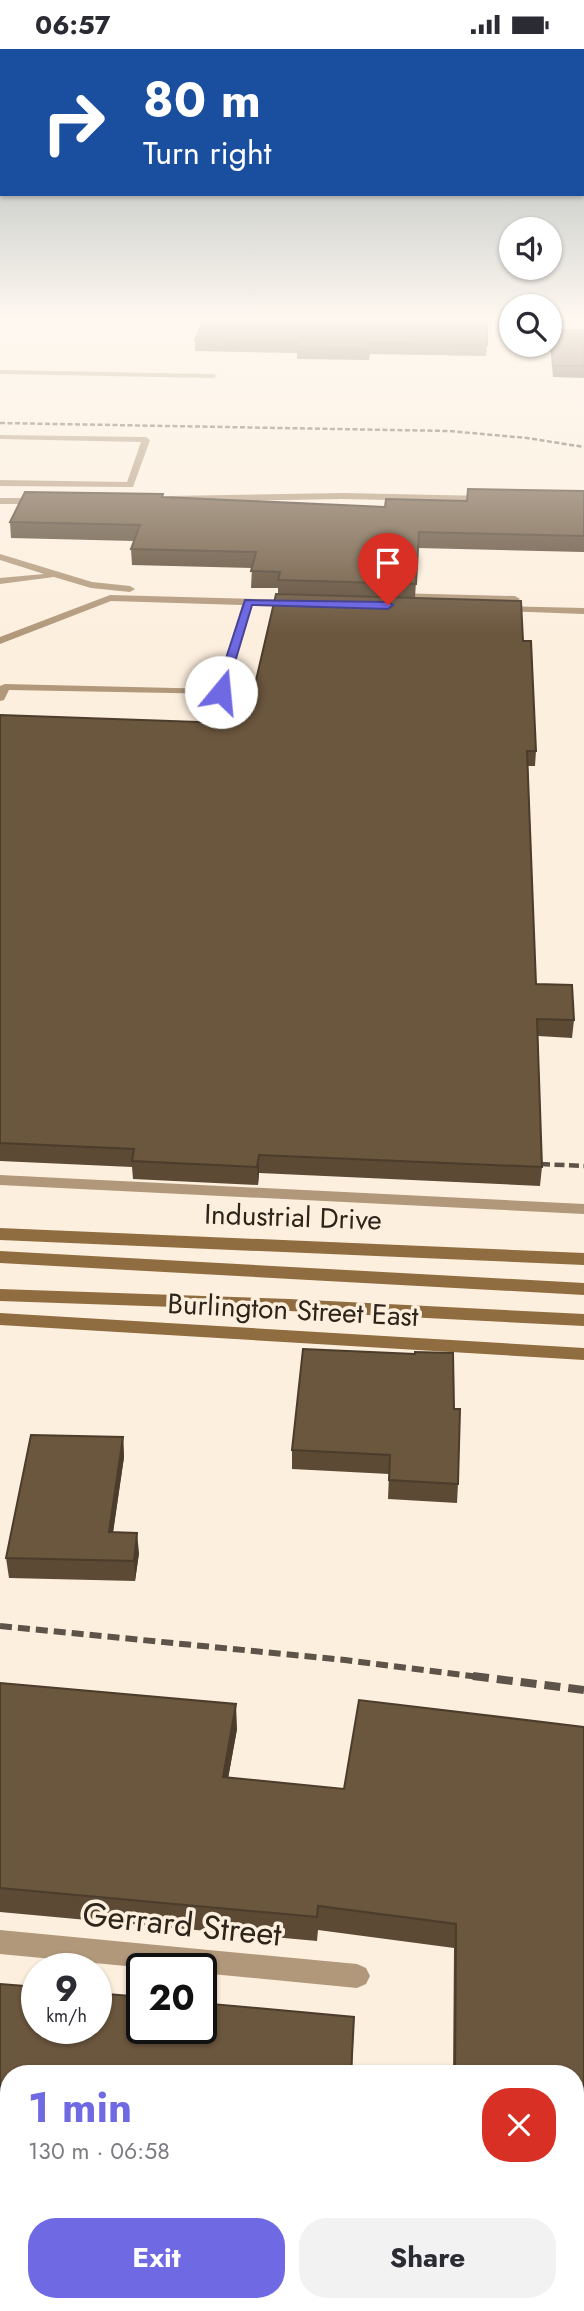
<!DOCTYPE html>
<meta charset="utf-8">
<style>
body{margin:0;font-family:Jost,sans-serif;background:#f2f2f3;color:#2b2b33;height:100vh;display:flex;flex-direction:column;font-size:26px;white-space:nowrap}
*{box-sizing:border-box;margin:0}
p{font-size:23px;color:#7c7c81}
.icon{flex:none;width:38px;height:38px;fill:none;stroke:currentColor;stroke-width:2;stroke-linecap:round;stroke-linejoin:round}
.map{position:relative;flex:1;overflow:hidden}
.side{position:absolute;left:0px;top:2016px;width:584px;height:247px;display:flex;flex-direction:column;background:#fff;border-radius:28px 28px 0 0;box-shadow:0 2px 5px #0004}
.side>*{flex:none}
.banner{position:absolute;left:0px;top:0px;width:584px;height:147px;box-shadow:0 2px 5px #0004;background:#1a4fa0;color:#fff;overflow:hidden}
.fabs{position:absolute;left:499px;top:168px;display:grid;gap:14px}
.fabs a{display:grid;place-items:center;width:63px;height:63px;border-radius:50%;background:#fff;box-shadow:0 2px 5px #0004;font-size:35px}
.speed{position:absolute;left:21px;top:1904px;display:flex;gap:14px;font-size:35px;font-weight:700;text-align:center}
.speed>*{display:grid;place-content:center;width:91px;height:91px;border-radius:50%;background:#fff;box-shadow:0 2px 5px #0004;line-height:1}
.speed small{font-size:18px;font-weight:400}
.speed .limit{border:4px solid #111;border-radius:10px;background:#fff;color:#111}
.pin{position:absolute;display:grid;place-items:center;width:60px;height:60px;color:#fff;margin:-72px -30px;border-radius:50% 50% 50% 0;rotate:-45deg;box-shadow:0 0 7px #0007}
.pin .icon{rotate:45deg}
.me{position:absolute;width:77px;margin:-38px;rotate:17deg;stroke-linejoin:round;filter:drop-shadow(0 0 5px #0008)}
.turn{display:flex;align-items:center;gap:24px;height:147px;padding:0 28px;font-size:32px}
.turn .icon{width:91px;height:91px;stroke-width:2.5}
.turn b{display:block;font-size:49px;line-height:60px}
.round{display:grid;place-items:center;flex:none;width:74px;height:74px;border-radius:28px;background:#f2f2f3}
.headline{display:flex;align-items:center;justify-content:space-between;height:119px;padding:0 28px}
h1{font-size:42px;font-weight:700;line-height:52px;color:#6f69e3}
.button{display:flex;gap:14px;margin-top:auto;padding:14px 28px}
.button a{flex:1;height:80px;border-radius:28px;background:#6f69e3;color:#fff;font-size:28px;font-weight:700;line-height:80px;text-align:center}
.button a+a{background:#f2f2f3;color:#2b2b33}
.status{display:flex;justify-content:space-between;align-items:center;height:49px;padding:0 35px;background:#fff;direction:ltr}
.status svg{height:19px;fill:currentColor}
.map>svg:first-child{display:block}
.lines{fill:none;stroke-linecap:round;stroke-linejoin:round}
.lane{fill:#b1987b;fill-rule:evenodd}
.street{fill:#b1987b;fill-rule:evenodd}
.secondary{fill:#906d41;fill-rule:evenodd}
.rail-far3{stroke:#5d5348;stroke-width:2.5;stroke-dasharray:5 2.5;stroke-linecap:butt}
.rail-far2{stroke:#5d5348;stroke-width:4.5;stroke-dasharray:10 4.5;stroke-linecap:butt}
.rail-far1{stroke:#5d5348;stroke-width:6;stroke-dasharray:12 6;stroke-linecap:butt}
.rail{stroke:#5d5348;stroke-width:8;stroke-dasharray:16 8;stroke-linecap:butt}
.wall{fill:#5c4a35}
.shaded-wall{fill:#4b3c2b}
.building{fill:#6b563e;stroke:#4b3c2b;stroke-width:2}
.route{fill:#6f69e3;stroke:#484494;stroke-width:2}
.labels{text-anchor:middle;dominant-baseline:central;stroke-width:7;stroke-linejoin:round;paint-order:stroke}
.street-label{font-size:28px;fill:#2d241a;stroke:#fdefde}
.near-street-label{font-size:33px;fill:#2d241a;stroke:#fdefde}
</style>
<div class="status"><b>06:57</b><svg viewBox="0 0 49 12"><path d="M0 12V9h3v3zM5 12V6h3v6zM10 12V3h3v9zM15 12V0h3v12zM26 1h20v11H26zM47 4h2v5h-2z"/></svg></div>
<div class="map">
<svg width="584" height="2262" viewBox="0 0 584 2262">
<rect width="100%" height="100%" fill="#fdefde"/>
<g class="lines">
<g class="lane">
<polygon points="0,321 213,325 217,327 213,329 0,325"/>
<polygon points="0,386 146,388 150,391 133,438 0,437 0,431 127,433 141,393 0,390"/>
<polygon points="343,444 487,447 491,450 487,453 343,450 170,453 166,450 170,447"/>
<polygon points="0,449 40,449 44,452 40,455 0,455"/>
<polygon points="0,505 92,533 130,537 135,540 130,543 91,539 54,528 0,535 0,529 44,525 0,511"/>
<polygon points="394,544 515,547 520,550 515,553 391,549 389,547"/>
<polygon points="110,546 294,551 299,554 294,557 252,556 225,645 9,641 4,651 0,652 0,637 5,635 217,640 242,556 111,552 0,595 0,588"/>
<polygon points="498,557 584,559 584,565 502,562 497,559"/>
<polygon points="0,1126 584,1155 584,1165 0,1136"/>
</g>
<polygon class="street" points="0,1881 357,1915 366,1919 370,1927 366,1935 357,1939 201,1924 201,1920 157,1920 0,1905"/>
<g class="secondary">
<polygon points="0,1179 584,1204 584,1216 0,1191"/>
<polygon points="0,1202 584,1234 584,1246 0,1214"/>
<polygon points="0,1240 289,1250 584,1265 584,1277 289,1262 0,1252"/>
<polygon points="0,1264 584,1299 584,1311 0,1276"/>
</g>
<polyline class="rail-far3" points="0,374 449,382 527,389 584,398"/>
<polyline class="rail-far2" points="540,1115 584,1117"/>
<polyline class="rail-far1" points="0,1577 345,1611 487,1629"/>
<polyline class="rail" points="473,1627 584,1641"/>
</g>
<g class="wall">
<polygon points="584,281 584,329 553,328 550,295 551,284"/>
<polygon points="195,291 487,296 486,307 370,305 369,311 297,310 297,304 195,302"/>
<polygon points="584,442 584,503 418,499 415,549 523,592 536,702 535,717 528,717 536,935 574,971 572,989 538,987 542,1118 540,1137 259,1124 258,1136 133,1130 132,1118 0,1112 0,666 227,674 251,653 278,545 278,539 251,539 252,519 132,516 131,500 134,492 11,489 10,473 163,449 385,458"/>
<polygon points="454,1360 458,1435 457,1454 388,1450 389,1425 292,1420 292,1401"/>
<polygon points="123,1388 124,1408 113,1484 139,1504 135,1532 9,1529 6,1509"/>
<polygon points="0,1634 237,1680 228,1729 344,1740 584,1678 584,2111 576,2110 576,2025 453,2025 454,1899 318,1881 317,1892 0,1863"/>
<polygon points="0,1935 354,1968 352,2025 9,2025 9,2221 0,2220"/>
</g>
<g class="shaded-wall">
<polygon points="259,1106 259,1124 258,1136 257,1118"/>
<polygon points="123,1388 124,1408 110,1503 109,1483"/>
<polygon points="137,1484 139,1504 135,1532 134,1512"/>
<polygon points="236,1655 237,1680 224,1752 223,1728"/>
</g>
<g class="building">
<polygon points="204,269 265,269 428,272 443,269 487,269 487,296 371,294 369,300 297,298 299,293 195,291"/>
<polygon points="557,281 584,281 584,317 553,317 551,284 558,284"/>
<polygon points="468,440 584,442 584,487 419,483 416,535 278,531 280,523 251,522 256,503 131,500 140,476 10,473 25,443 163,445 162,448 385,458 386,450 467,452"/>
<polygon points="276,545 521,552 523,592 531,592 536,702 527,702 536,935 572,936 574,971 537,970 542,1118 259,1106 257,1118 132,1112 134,1100 0,1094 0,666 227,674 232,653 251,653"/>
<polygon points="303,1300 415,1305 415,1303 453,1304 454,1360 460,1360 458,1435 389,1431 390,1406 292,1401"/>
<polygon points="31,1386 123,1388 109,1483 137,1484 134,1512 6,1509"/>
<polygon points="0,1634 236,1655 223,1728 344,1740 359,1651 584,1678 584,2087 576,2086 576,2025 455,2025 456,1875 318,1857 317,1868 0,1839"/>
<polygon points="0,1935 37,1938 37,1979 96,1979 96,1944 142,1948 142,1979 201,1979 201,1954 354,1968 351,2025 9,2025 9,2199 0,2198"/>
<rect x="287" y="2254" width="51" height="8"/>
</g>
<linearGradient id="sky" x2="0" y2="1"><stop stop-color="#9da8aa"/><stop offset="0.46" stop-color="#fef8f0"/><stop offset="1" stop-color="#fef8f0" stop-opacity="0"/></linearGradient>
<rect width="584" height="586" fill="url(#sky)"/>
<polygon class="route" points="245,551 388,553 393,556 388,560 252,556 226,643 217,645 215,643"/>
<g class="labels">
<g class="street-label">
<text transform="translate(293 1168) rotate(2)">Industrial Drive</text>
<text transform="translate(293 1261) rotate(3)">Burlington Street East</text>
</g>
<g class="near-street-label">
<text transform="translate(182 1875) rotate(6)">Gerrard Street</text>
</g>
</g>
</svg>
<div class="fabs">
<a><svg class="icon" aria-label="sound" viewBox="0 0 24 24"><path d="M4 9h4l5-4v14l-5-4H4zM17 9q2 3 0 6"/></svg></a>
<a><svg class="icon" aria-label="search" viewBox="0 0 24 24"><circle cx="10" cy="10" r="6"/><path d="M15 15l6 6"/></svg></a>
</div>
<div class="speed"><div>9<small>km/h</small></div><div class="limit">20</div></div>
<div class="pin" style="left:388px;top:556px;background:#d93025"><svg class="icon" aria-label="arrive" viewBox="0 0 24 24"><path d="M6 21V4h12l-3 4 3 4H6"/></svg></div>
<svg class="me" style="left:221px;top:643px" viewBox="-20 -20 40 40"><circle r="19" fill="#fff"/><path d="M0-13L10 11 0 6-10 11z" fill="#6f69e3"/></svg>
<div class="banner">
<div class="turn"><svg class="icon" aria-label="right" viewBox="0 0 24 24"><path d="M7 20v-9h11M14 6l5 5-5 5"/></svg><div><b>80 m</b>Turn right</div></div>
</div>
<section class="side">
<div class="headline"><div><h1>1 min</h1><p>130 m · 06:58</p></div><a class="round" style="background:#d93025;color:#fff"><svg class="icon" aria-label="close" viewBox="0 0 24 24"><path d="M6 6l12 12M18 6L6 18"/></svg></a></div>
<div class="button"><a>Exit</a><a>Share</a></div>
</section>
</div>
